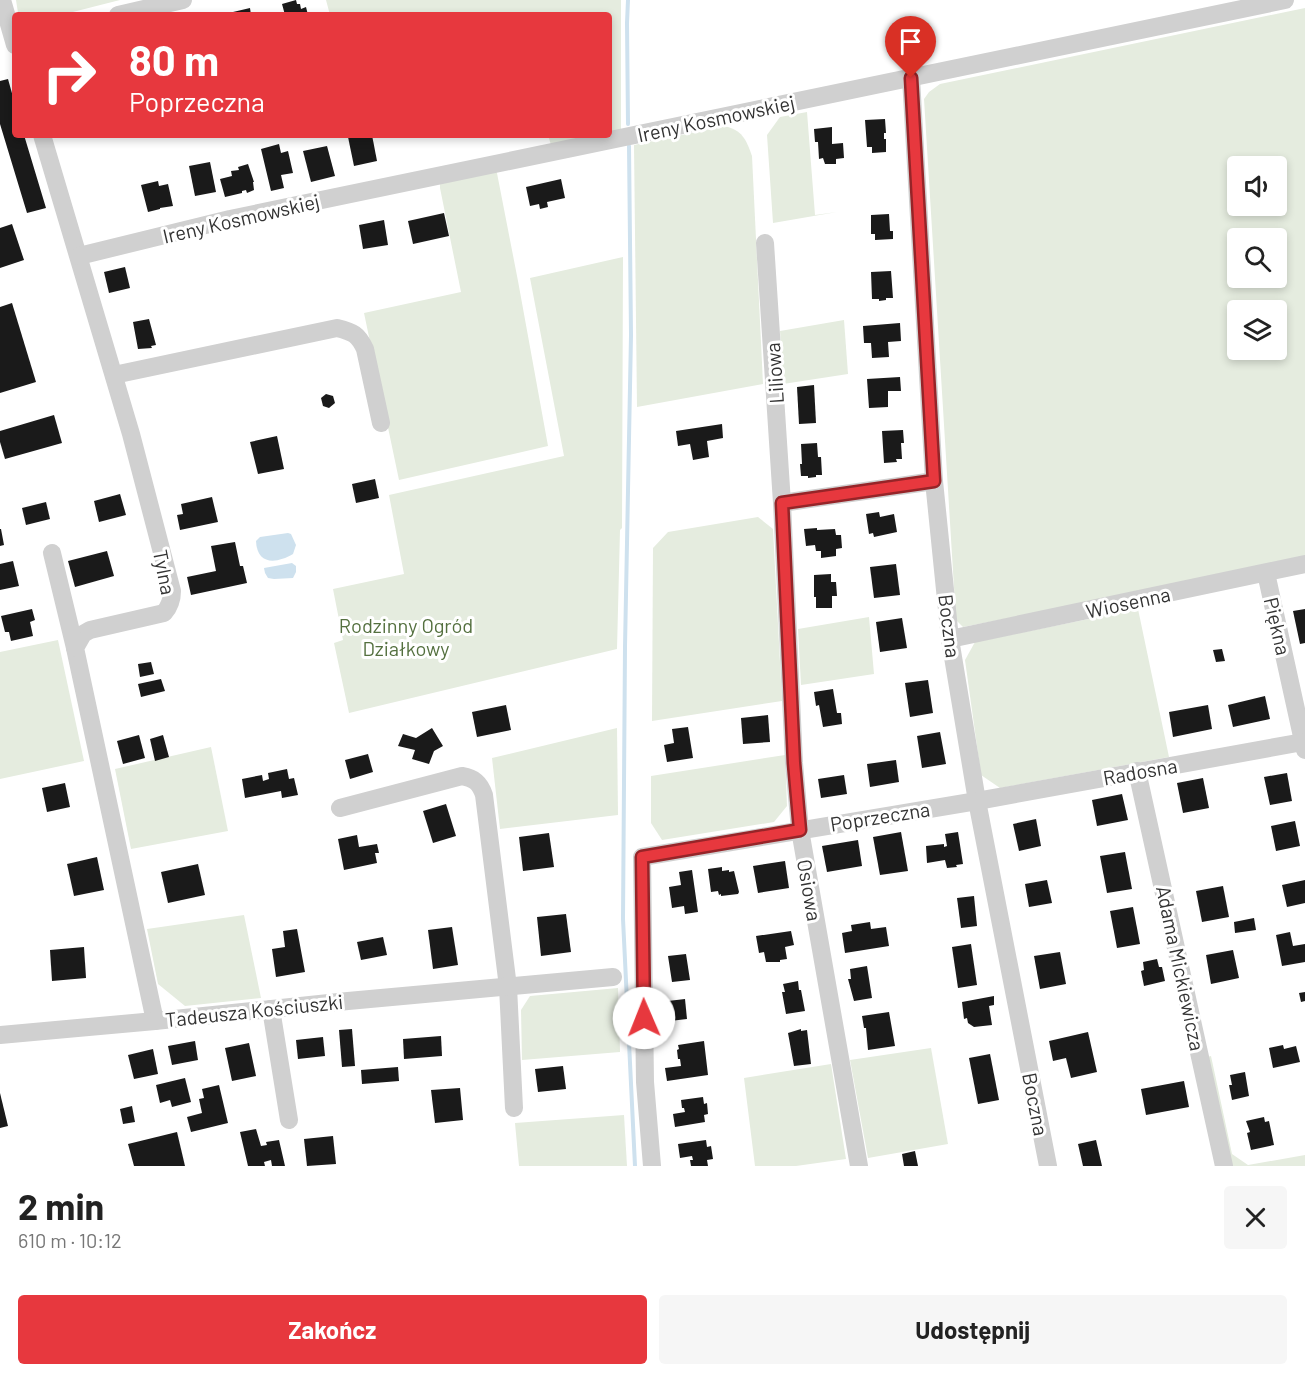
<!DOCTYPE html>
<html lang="pl">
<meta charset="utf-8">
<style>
body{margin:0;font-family:Barlow,sans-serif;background:#f6f6f6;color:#222;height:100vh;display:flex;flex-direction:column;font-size:22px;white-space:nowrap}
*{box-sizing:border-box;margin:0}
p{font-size:20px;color:#767676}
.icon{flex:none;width:33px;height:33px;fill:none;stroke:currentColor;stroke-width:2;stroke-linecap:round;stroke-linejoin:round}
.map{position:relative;height:1166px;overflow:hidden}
.details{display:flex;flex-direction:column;background:#fff;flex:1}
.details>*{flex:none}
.guide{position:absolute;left:12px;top:12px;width:600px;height:126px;border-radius:6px;box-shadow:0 3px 9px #0003;background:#e7383e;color:#fff;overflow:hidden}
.controls{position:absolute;left:1227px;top:156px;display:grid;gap:12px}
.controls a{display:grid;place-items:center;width:60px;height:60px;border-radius:6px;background:#fff;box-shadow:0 3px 9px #0003;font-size:30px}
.pin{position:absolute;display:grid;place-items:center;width:51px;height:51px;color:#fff;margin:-62px -26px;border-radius:50% 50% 50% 0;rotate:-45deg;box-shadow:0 0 6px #0007}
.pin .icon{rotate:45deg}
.me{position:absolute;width:66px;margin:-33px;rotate:359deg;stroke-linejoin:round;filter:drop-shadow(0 0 4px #0008)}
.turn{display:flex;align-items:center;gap:21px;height:126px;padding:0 18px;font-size:27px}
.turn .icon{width:78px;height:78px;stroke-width:2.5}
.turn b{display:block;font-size:42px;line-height:51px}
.round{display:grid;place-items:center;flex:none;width:63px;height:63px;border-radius:6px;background:#f6f6f6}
.head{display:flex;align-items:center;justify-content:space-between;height:102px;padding:0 18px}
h1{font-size:36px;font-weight:700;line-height:45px}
.cta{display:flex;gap:12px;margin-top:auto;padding:12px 18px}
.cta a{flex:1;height:69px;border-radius:6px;background:#e7383e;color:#fff;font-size:24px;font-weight:700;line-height:69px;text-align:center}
.cta a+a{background:#f6f6f6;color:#222}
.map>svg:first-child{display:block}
.green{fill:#e5ecdf;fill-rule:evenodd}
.water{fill:#cee1ee}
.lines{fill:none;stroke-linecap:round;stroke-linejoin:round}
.stream{stroke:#cee1ee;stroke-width:4}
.building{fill:#1a1a1a}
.minor{stroke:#d0d0d0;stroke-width:18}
.route-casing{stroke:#962428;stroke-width:15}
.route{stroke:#e7383e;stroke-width:10}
.labels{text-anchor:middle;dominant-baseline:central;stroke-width:6;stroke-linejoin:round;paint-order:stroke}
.street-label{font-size:20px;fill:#333;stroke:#fff}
.park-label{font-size:20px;fill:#54703f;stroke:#fff}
</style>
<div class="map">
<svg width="1305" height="1166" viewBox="0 0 1305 1166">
<rect width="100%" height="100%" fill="#fff"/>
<g class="green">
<polygon points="16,0 120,0 61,15 21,15 18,13"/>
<polygon points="326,0 621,0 621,132 609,134 609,15 330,15"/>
<path d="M1305 8V560L963 627 956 620 924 99 929 92 940 84ZM1238 166H1276V206H1238ZM1238 238H1276V278H1238ZM1238 310H1276V350H1238Z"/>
<polygon points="807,112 815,215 837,212 773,223 767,135 780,117"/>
<path d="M724 126C742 130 746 139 752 156L763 384 637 407 634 145Z"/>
<polygon points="548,135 603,135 551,145"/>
<polygon points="496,168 518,281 548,446 399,480 364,313 461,292 440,188 440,180"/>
<polygon points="623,257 622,528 620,530 617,649 349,713 334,643 343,640 333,589 404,574 389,495 564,456 530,278"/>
<polygon points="844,320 848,374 783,384 780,331"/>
<polygon points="758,517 773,529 782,701 652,721 653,548 668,532"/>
<polygon points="1138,609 1169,757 1000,788 981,775 965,660 975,642"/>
<polygon points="869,617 874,674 801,685 798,629"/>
<polygon points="58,640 84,761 0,779 0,652"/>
<polygon points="617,728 618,815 500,829 492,758"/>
<polygon points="211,747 228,831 131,849 115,769"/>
<polygon points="785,755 787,806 774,822 662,840 651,823 651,776"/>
<polygon points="244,915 261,998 185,1006 158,984 147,929"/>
<polygon points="618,988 620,1052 522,1060 521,1010 530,996"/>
<polygon points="931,1048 948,1144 868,1158 850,1060"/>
<polygon points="1211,1056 1232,1154 1248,1165 1305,1155 1305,1166 1230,1166 1207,1057"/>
<polygon points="831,1064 846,1159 796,1166 755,1166 744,1078"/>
<polygon points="624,1115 627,1166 519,1166 515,1123"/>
</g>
<g class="water">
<path d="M288 533 291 534 296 545 293 554C276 564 257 565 256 541L260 537Z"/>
<polygon points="292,563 296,566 296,572 293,578 274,579 268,578 265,573 264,568"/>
</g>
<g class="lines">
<g class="stream">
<polyline points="628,124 627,23 628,0"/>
<polyline points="629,146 631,335 625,647 623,919 635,1166"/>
</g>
</g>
<g class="building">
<polygon points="296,0 297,4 300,4 301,9 306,7 308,15 285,15 282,4"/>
<polygon points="250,8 251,15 233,15 233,12"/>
<polygon points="8,79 15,104 15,135 24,135 46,208 27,213 0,124 0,81"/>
<polygon points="885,119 886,133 884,133 884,139 886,139 886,152 872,153 872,147 867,147 865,120"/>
<polygon points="832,127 832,144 843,143 844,158 836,159 836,164 825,164 823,158 819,159 818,142 815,142 814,129"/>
<polygon points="358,135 372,135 377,161 354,166 348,137"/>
<polygon points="279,144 281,153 288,151 293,173 281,175 284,188 271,191 261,149"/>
<polygon points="327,146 335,176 311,182 303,151"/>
<polygon points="210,162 216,192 195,196 189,166"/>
<polygon points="248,164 254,182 253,182 254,190 247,193 246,190 242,191 242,193 225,197 220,179 232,176 231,171 239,170 238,167"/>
<polygon points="561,179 565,198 547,202 548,207 540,209 539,204 530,206 526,187"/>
<polygon points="158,181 159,186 168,184 173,206 160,208 160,209 148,212 141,185"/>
<polygon points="444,213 449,236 413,244 408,221"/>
<polygon points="889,214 890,231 893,231 893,239 875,240 875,234 871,234 871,215"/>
<polygon points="384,220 388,245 363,249 359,225"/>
<polygon points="12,224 24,260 0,268 0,228"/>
<polygon points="125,267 130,288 109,293 104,272"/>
<polygon points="891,271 893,298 886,298 886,300 879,301 879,299 872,299 871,272"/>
<polygon points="12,303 36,382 0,393 0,307"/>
<polygon points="149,319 156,345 151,346 152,348 138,349 133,322"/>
<polygon points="900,323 901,341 888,342 889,357 872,358 871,343 864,343 863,326"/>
<polygon points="900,377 901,391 888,391 888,407 869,408 867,379"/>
<polygon points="814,385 816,423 799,424 797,387"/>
<polygon points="326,394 333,396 335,403 329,408 323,406 321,398"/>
<polygon points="54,415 62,443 5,459 0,442 0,431"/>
<polygon points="722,424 723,438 707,441 709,457 693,460 690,444 678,446 676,431"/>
<polygon points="903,430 904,443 901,443 902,459 896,459 897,462 884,463 882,431"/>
<polygon points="277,436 284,469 258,474 250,442"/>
<polygon points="817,443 818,457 821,457 822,475 816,475 816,477 808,478 808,476 801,476 800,464 802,464 801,444"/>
<polygon points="375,479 379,498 356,503 352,484"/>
<polygon points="120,494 126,515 99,522 94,501"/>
<polygon points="212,497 218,522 180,530 177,515 183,514 181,504"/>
<polygon points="46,502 50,519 26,525 22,508"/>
<polygon points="879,512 880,517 894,514 897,532 874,537 873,533 869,534 866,514"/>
<polygon points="817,528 817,530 835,529 836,535 841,535 842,548 836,549 836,556 821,558 821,551 816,551 815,545 806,546 804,529"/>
<polygon points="0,529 1,529 4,545 0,546"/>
<polygon points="235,542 240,566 243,566 247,583 191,595 187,577 216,571 211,546"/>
<polygon points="107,551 114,576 75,587 68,561"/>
<polygon points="13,561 19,586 0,590 0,564"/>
<polygon points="896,564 900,595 874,598 870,567"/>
<polygon points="831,574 831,582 836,582 837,596 832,596 832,608 816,608 816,597 814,597 814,575"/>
<polygon points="32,609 35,620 30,622 33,636 11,641 9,632 5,632 1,616"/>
<polygon points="1305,609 1305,643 1300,644 1293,611"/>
<polygon points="902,618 907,648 880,652 876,622"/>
<polygon points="1222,649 1225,661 1216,662 1213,650"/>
<polygon points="151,662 154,674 140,677 138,664"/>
<polygon points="161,679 165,691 141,697 138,684"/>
<polygon points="928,680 933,713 910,717 905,683"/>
<polygon points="833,689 837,713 841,713 842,724 823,727 819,705 816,706 814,692"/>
<polygon points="1265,696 1270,719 1233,727 1228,705"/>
<polygon points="506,705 511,730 477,737 472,712"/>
<polygon points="1208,705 1212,729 1173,737 1169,712"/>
<polygon points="768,715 770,742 743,744 741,718"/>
<polygon points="688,727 693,758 667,762 664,745 674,743 672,729"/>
<polygon points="432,728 443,746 434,751 429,764 412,759 415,750 398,746 403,734 416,738"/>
<polygon points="940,732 946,764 922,768 917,736"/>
<polygon points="139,735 145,758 123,764 117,741"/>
<polygon points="163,735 169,757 155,761 150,739"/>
<polygon points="368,754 373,772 350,779 345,760"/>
<polygon points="896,760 899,782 870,787 867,764"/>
<polygon points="287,769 289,779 294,778 298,795 282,798 281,791 245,798 242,779 262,775 263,781 269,779 268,773"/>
<polygon points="1287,773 1292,801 1270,805 1264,777"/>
<polygon points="844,775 847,794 821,798 818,779"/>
<polygon points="1203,778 1209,808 1183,813 1177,783"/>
<polygon points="65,783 70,807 47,812 42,788"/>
<polygon points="1122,794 1128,820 1097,826 1092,800"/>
<polygon points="446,804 456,836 433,843 423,811"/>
<polygon points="1036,819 1041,846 1019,851 1013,824"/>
<polygon points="1295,821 1300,846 1276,851 1271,826"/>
<polygon points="901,832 908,871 880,875 873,837"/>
<polygon points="958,832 963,864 956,865 957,867 947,868 945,860 927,863 926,846 944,844 944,847 947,846 945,834"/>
<polygon points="549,833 554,867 523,871 519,837"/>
<polygon points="357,835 359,847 377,844 379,853 375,853 377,863 344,870 338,839"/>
<polygon points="858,840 862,866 827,872 822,846"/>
<polygon points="1125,852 1132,889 1107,893 1100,856"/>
<polygon points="97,857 104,890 74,896 67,864"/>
<polygon points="785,861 789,888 758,893 753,866"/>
<polygon points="198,864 205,895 168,903 161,872"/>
<polygon points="722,867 722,871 729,870 729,872 734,871 739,892 738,894 721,896 721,894 719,895 718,891 711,892 708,869"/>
<polygon points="692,870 698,912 685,914 684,906 672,908 669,887 681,885 679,872"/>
<polygon points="1047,880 1052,903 1029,907 1025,884"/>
<polygon points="1305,880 1305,903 1287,907 1282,885"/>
<polygon points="1223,886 1229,917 1202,922 1196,891"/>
<polygon points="974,896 977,926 961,928 957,898"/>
<polygon points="1133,907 1140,944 1117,948 1110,911"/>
<polygon points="566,914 571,952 541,956 537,917"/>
<polygon points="1254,918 1256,930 1235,933 1234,922"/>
<polygon points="870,922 871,929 886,927 889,946 845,953 842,933 852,931 851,925"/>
<polygon points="452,927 458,965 433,969 428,930"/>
<polygon points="297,929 305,972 276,977 272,949 285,947 283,931"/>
<polygon points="791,931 794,945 785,947 787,959 780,960 780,962 766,962 764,952 759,953 756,936"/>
<polygon points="1290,932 1293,946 1305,944 1305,962 1282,966 1276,935"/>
<polygon points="383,937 387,955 361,960 357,942"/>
<polygon points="971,944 977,985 958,988 952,947"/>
<polygon points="84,947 86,978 52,981 50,950"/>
<polygon points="1233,950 1239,978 1211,984 1206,955"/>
<polygon points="1060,952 1066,984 1040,989 1034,956"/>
<polygon points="686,954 690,980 672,982 668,956"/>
<polygon points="1157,959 1159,967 1162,967 1165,981 1144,986 1141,971 1144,970 1143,962"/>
<polygon points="867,966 872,998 854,1001 848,979 851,979 850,969"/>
<polygon points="798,981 799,990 801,990 805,1011 786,1014 782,992 785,992 783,984"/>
<polygon points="1305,992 1305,1001 1301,1002 1299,993"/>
<polygon points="994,996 994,1005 989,1006 992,1025 974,1027 968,1023 967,1018 964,1019 962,1002"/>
<polygon points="685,999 687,1019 670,1021 668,1001"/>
<polygon points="889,1012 895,1046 868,1050 866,1028 864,1028 862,1016"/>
<polygon points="352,1029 355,1066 342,1067 339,1030"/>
<polygon points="801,1029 801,1031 807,1030 811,1064 794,1066 788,1033"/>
<polygon points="1088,1032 1097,1072 1071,1078 1066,1058 1053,1061 1049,1041"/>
<polygon points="441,1036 442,1056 404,1059 403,1039"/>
<polygon points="323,1037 325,1056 298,1059 296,1040"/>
<polygon points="195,1041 198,1060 172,1065 168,1046"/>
<polygon points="704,1041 708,1075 667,1081 665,1068 681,1066 680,1059 678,1059 677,1050 679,1049 678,1045"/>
<polygon points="249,1043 256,1076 232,1081 225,1048"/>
<polygon points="1283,1045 1284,1049 1296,1046 1300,1062 1273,1068 1269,1048"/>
<polygon points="153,1049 158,1074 134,1079 128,1055"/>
<polygon points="990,1054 999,1100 978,1104 969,1058"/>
<polygon points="563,1066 566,1089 538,1092 535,1069"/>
<polygon points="398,1067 399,1081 362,1084 361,1070"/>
<polygon points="1245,1072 1249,1096 1232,1100 1229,1085 1232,1085 1230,1075"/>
<polygon points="185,1078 191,1102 172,1107 170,1100 160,1103 156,1085"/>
<polygon points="1184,1081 1189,1107 1146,1115 1141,1089"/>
<polygon points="219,1085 228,1123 191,1132 187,1117 202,1113 199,1099 204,1098 202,1089"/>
<polygon points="460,1088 463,1120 435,1123 431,1090"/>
<polygon points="0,1093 8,1126 0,1128"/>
<polygon points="703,1097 704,1104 707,1103 708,1114 704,1115 705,1122 675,1127 673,1114 685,1112 684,1108 682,1108 681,1100"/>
<polygon points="132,1106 135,1122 123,1124 120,1109"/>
<polygon points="1264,1117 1265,1122 1269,1121 1274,1145 1251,1150 1247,1133 1250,1132 1246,1121"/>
<polygon points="256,1129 261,1146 267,1145 266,1142 279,1140 285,1166 272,1166 271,1160 264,1162 265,1166 248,1166 240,1132"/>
<polygon points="177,1132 185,1166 134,1166 128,1144"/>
<polygon points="333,1136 336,1164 307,1166 304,1139"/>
<polygon points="706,1140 707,1147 711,1146 713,1159 707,1160 708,1166 691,1166 690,1160 693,1160 692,1156 680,1158 678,1144"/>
<polygon points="1096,1140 1102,1166 1083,1166 1078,1144"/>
<polygon points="915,1151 918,1166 904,1166 902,1154"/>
</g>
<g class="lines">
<g class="minor">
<polyline points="2,0 15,45"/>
<polyline points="118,15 183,0"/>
<polyline points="911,78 934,481 950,639 977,801 1048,1166"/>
<path d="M42 135 131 434 172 591C172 600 170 606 164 613L90 630 83 634 75 648 155 1021"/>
<polyline points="765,243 782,503 794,763 800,830 859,1166"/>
<polyline points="79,256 230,219 1285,0"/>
<path d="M114 375 337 328C353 332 358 334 365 349L381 423"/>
<polyline points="782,503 934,481"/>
<polyline points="52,553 75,648"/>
<polyline points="1266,573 1305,750"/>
<polyline points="950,639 1305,564"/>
<polyline points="1137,771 1224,1166"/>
<path d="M340 808 462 776C474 778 480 783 484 795L508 987 514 1108"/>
<polyline points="271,1009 289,1120"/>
<polyline points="0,1035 155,1021 348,1001 613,977"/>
<polyline points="652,1166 645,1082 642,857 977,801 1303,742"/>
</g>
</g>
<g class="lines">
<defs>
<polyline id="route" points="644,1018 642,857 800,830 794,763 782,503 934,481 911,78"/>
</defs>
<use href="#route" class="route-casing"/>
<use href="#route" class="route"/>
</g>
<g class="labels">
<g class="street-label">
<text transform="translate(716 118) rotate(-12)">Ireny Kosmowskiej</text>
<text transform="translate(241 218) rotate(-13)">Ireny Kosmowskiej</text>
<text transform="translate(774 373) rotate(-94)">Liliowa</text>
<text transform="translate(165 572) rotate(79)">Tylna</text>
<text transform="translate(1128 602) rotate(-12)">Wiosenna</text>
<text transform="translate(950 626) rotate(83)">Boczna</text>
<text transform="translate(1278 626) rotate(77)">Piękna</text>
<text transform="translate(1140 771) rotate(-10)">Radosna</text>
<text transform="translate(880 816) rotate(-9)">Poprzeczna</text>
<text transform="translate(810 890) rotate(80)">Osiowa</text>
<text transform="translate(1181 968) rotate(78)">Adama Mickiewicza</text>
<text transform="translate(254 1010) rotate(-6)">Tadeusza Kościuszki</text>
<text transform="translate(1036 1104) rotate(79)">Boczna</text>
</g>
<g class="park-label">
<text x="406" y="625">Rodzinny Ogród<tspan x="406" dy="23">Działkowy</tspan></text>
</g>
</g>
</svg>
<div class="controls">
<a><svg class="icon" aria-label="sound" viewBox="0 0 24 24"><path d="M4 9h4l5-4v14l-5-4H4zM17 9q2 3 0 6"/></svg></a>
<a><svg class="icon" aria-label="search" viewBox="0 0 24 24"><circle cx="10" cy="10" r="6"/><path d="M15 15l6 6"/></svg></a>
<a><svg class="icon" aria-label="layers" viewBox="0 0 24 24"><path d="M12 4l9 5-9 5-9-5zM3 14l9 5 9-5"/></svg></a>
</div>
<div class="pin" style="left:911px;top:78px;background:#d93025"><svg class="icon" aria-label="arrive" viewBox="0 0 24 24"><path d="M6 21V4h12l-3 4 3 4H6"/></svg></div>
<svg class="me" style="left:644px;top:1018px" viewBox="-20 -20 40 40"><circle r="19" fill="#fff"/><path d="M0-13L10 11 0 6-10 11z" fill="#e7383e"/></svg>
<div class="guide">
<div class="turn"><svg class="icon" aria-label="right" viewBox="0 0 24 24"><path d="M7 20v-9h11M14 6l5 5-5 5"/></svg><div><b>80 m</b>Poprzeczna</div></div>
</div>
</div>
<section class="details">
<div class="head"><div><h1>2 min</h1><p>610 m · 10:12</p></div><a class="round"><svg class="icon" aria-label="close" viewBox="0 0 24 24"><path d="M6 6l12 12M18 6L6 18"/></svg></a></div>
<div class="cta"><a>Zakończ</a><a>Udostępnij</a></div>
</section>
